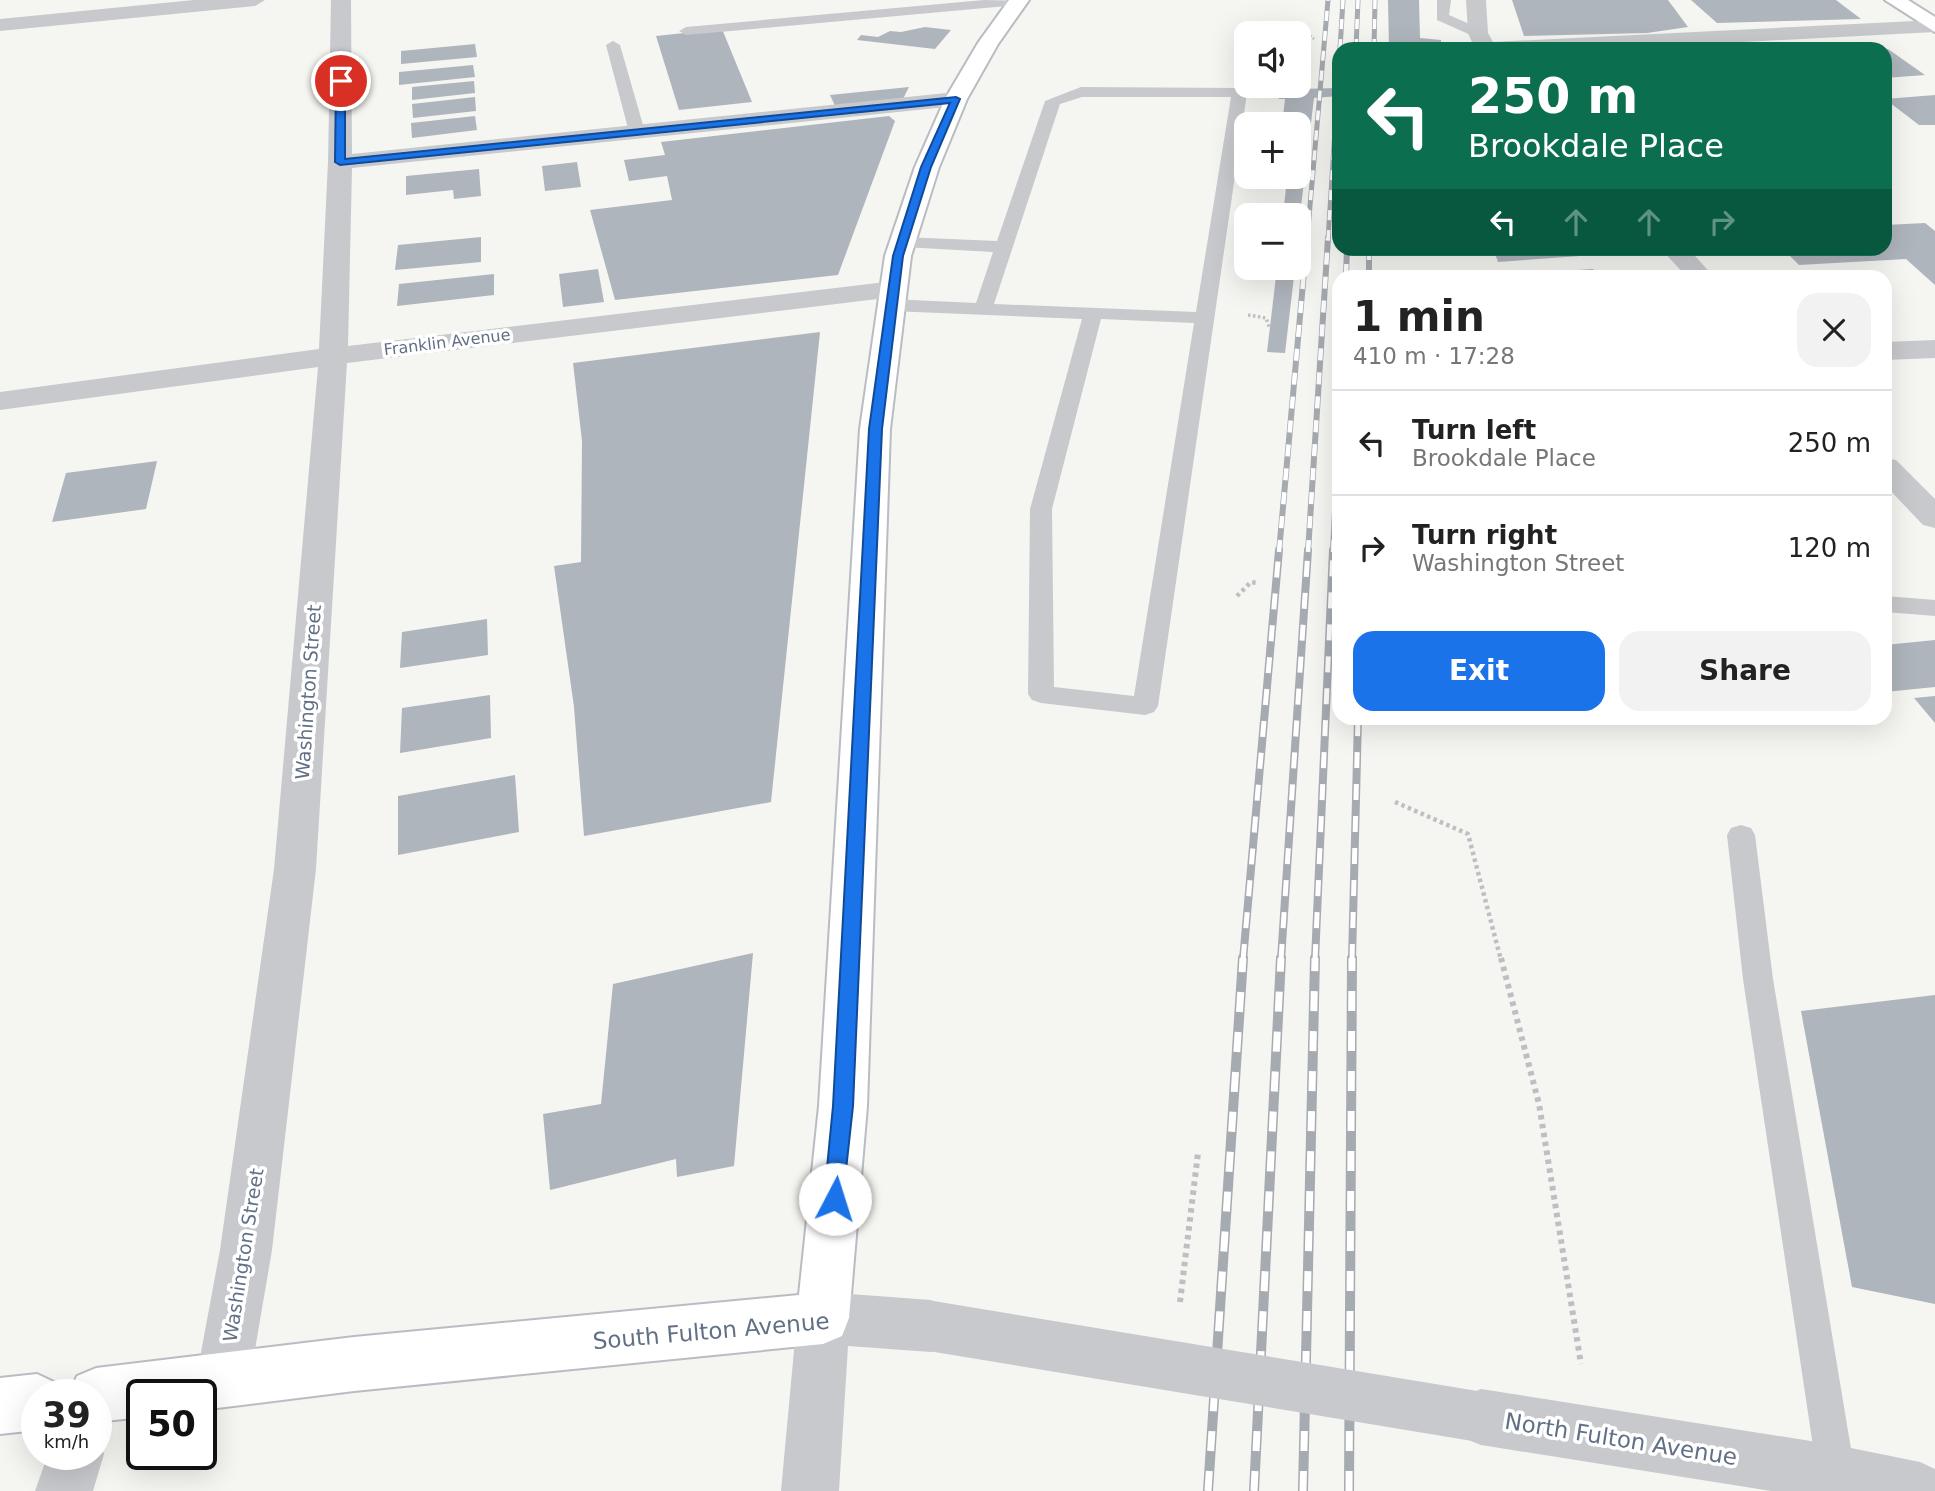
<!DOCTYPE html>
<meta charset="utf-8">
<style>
body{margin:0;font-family:"DejaVu Sans",sans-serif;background:#f2f2f2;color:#222;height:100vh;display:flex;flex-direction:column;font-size:26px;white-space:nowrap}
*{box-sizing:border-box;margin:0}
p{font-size:23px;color:#767676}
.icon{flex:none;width:38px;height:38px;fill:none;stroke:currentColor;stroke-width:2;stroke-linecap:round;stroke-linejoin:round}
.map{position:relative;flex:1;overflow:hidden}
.drawer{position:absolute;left:1332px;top:270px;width:560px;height:455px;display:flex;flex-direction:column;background:#fff;border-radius:21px;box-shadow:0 7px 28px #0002}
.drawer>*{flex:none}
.guide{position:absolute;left:1332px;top:42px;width:560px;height:214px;border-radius:21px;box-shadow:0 7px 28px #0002;background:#0b6e4f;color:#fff;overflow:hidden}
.buttons{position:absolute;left:1234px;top:21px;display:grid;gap:14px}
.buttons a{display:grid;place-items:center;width:77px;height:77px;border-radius:14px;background:#fff;box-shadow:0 7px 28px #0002;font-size:35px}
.speed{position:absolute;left:21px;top:1379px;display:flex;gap:14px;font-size:35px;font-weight:700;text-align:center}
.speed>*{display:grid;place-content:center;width:91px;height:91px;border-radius:50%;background:#fff;box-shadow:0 7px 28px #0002;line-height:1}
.speed small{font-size:18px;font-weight:400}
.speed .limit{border:4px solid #111;border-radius:10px;background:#fff;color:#111}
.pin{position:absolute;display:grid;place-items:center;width:60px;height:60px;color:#fff;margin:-30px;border:4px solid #fff;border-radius:50%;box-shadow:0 2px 7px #0007}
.me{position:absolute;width:77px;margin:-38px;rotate:5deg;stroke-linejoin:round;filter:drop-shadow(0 0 5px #0008)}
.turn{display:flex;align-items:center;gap:24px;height:147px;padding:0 21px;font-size:32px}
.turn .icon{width:91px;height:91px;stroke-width:2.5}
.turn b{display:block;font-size:49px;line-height:60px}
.lanes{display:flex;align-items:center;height:66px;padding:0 21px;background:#0003;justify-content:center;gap:35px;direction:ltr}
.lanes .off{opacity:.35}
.round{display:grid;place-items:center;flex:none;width:74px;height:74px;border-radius:21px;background:#f2f2f2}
.headline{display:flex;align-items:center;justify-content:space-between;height:119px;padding:0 21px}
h1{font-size:42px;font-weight:600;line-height:52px}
.cta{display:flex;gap:14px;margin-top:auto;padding:14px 21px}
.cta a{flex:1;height:80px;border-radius:21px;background:#1a73e8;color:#fff;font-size:28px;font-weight:600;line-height:80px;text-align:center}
.cta a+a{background:#f2f2f2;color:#222}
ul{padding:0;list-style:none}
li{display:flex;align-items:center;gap:21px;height:105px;padding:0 21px;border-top:2px solid #e0e0e0}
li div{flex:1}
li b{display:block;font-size:26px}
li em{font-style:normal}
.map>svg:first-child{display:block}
.building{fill:#afb5bc}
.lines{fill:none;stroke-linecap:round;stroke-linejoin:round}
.secondary-casing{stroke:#b9bcc2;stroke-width:4}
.path-far3{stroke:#bebfc2;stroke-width:2.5;stroke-dasharray:2 2;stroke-linecap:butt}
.path-far2{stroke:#bebfc2;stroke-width:3.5;stroke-dasharray:2.5 2.5;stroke-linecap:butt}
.path-far1{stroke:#bebfc2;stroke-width:4.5;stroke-dasharray:3.5 3.5;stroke-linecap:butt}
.path{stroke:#bebfc2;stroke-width:6;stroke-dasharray:4.5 4.5;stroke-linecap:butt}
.lane{fill:#c7c9cd;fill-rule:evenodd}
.street{fill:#c7c9cd;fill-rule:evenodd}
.secondary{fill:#fff;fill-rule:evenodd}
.rail-far3-casing{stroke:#a6aab1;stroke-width:5}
.rail-far2-casing{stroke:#a6aab1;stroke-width:6}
.rail-far1-casing{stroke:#a6aab1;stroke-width:8}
.rail-casing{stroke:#a6aab1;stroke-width:10}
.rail-far3{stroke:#fff;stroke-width:3.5;stroke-dasharray:10;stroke-linecap:butt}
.rail-far2{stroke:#fff;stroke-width:4.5;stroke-dasharray:12;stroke-linecap:butt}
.rail-far1{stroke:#fff;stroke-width:5;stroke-dasharray:16;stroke-linecap:butt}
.rail{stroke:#fff;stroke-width:7;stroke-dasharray:20;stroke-linecap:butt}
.street-bridge{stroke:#c7c9cd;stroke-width:50}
.route{fill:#1a73e8;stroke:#114b97;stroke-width:2}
.labels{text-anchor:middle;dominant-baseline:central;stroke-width:7;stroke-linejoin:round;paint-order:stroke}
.far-street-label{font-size:16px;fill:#627085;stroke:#fff}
.street-label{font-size:19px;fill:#627085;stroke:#fff}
.near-street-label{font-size:23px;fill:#627085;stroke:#fff}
</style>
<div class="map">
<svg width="1935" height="1491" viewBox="0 0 1935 1491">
<rect width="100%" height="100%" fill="#f5f6f1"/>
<g class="building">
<polygon points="1388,0 1419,0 1420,38 1441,40 1441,49 1389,49"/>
<polygon points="1512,0 1668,0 1688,27 1647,33 1524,36"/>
<polygon points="1691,0 1836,0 1861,19 1717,23"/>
<polygon points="925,27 951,30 935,49 857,40 861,35 878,37 890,31 901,32"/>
<polygon points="722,29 752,102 679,110 656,36"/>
<polygon points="475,44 477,57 401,64 401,51"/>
<polygon points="1888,49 1925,75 1885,78 1885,50"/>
<polygon points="473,65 475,77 399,85 399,72"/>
<polygon points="474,81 475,93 412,100 412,87"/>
<polygon points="1278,86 1300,86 1300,89 1339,88 1339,96 1314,98 1300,215 1283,215 1286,188 1269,187 1270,177 1298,177 1298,124 1282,124 1285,99 1279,99 1275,91 1282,91"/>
<polygon points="909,87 902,101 836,108 830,95"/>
<polygon points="1935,95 1935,125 1919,125 1885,99"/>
<polygon points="475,97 476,111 413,118 412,104"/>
<polygon points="475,116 477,130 412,138 411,123"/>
<polygon points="889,116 895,121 838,275 615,300 590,210 672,200 667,176 629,181 624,160 665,155 661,142"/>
<polygon points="577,162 581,187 545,191 542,166"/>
<polygon points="479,169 481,196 454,199 453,190 406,195 406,176"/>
<polygon points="1925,223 1935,231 1935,285 1906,259 1799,265 1782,248 1885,248 1885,225"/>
<polygon points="481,237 481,262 395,270 398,245"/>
<polygon points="1493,248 1588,248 1594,255 1498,262"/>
<polygon points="1277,268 1295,268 1285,353 1267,352"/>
<polygon points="598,269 604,302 563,307 559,274"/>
<polygon points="1593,269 1599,276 1518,276 1518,274"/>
<polygon points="494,274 494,295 397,306 399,284"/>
<polygon points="820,332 771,802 584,836 574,707 554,566 581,562 582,441 573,363"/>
<polygon points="157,461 146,509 52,522 66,473"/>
<polygon points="487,619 488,655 400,668 402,632"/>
<polygon points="1935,640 1935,687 1885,692 1885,645"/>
<polygon points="490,695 491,738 400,753 402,708"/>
<polygon points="1935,696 1935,723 1914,698"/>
<polygon points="515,775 519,832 398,855 398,796"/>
<polygon points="753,953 734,1166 677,1177 676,1159 550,1190 543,1114 601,1104 613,984"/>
<polygon points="1935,995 1935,1304 1852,1287 1801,1011"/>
</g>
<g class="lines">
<defs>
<g id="secondary">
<polygon points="1009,0 1029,0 998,44 967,99 939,167 911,256 890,429 867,1106 849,1318 842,1336 823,1344 354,1391 201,1410 201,1395 142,1395 142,1417 96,1422 96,1395 69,1395 77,1376 96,1368 354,1337 799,1295 819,1106 860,429 885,256 915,167 945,99 978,43"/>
<polygon points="1885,0 1908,0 1935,17 1935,32"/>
<polygon points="37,1374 56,1383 62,1395 37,1395 37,1430 0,1434 0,1378"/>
</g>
</defs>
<use href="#secondary" class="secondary-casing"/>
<polyline class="path-far3" points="1304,30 1314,39"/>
<polyline class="path-far2" points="1248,315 1266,318 1270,329"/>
<g class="path-far1">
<polyline points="1237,596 1251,582 1258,583"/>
<polyline points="1395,802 1468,834 1501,960"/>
</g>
<g class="path">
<polyline points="1501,958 1539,1104 1581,1364"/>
<polyline points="1180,1302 1198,1153"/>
</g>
<g class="lane">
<polygon points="984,0 1025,1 1018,5 686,35 679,31 686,27"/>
<polygon points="1437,0 1451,0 1449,15 1483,30 1483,36 1473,36 1437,20"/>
<polygon points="613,41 620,45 645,132 643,135 631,135 629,132 606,45"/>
<path d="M1081 87 1239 88 1247 93 1158 706 1154 712 1145 715 1041 703 1032 700 1028 694 1030 509 1082 319 891 311 882 305 891 299 976 303 993 252 903 247 894 242 903 237 997 241 1045 101ZM1082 97H1231L1196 312 994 304 1060 104ZM1101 319 1194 323 1134 696 1054 687 1052 509Z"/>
<polygon points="1885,596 1935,600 1935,616 1885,612"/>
<polygon points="1741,825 1751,828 1755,835 1773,979 1855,1473 1850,1487 1839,1491 1822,1487 1817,1473 1743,979 1727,835 1731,828"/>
</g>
<g class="street">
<polygon points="194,0 265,0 255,6 0,31 0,19"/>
<polygon points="331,0 351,0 352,154 956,92 967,99 956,106 352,168 348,346 894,281 904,283 907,289 904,295 894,297 347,363 316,869 272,1250 250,1379 242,1398 223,1406 204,1398 196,1379 220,1250 274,869 318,367 0,410 0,392 319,349 328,162"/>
<polygon points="1466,0 1486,0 1488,33 1493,42 1935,20 1935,32 1609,49 1475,49 1468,33"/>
<polygon points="1660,248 1688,248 1713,276 1686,276"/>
<polygon points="1935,340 1935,358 1885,360 1885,342"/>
<polygon points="1885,458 1896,460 1935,499 1935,528 1923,525 1885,485"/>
<polygon points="823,1292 931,1300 950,1308 958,1326 950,1344 931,1352 848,1346 839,1491 781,1491 797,1318 804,1300"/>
<polygon points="1481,1389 1836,1445 1920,1462 1935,1469 1935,1491 1771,1491 1481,1445 1461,1437 1453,1417 1461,1397"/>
<polygon points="96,1435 104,1454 93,1491 35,1491 48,1454 96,1454"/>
</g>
<use href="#secondary" class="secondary"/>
<defs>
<g id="rail-far3">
<polyline points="1340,49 1343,0"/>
<polyline points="1356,49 1358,0"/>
<polyline points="1374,49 1375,0"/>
<polyline points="1307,240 1328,0"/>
<polyline points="1328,240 1339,68"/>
</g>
<g id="rail-far2">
<polyline points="1369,248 1369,276"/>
<polyline points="1346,276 1347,248"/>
<polyline points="1279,552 1307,238"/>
<polyline points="1308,552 1328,238"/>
<polyline points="1333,552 1339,428"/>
</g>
<g id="rail-far1">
<polyline points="1243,960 1279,550"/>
<polyline points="1281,960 1308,550"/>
<polyline points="1315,960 1333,550"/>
<polyline points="1352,960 1358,718"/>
</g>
<g id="rail">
<polyline points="1208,1491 1243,958"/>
<polyline points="1254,1491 1281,958"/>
<polyline points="1303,1491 1315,958"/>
<polyline points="1349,1491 1352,958"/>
</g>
</defs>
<use href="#rail-far3" class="rail-far3-casing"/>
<use href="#rail-far2" class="rail-far2-casing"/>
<use href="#rail-far1" class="rail-far1-casing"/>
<use href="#rail" class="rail-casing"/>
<use href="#rail-far3" class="rail-far3"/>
<use href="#rail-far2" class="rail-far2"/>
<use href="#rail-far1" class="rail-far1"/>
<use href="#rail" class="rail"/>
<polyline class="street-bridge" points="931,1326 1481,1417"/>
</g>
<polygon class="route" points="341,78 345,81 345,159 956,97 960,99 931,167 903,256 882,429 853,1106 842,1206 835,1209 827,1206 824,1199 833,1106 869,429 893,256 921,167 950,103 340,165 335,162 336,81"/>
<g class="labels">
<g class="far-street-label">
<text transform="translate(447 342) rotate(-7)">Franklin Avenue</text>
</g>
<g class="street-label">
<text transform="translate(308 692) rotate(-86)">Washington Street</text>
<text transform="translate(243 1255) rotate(-81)">Washington Street</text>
</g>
<g class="near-street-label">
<text transform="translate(711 1331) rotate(-5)">South Fulton Avenue</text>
<text transform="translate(1621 1439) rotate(9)">North Fulton Avenue</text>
</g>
</g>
</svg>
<div class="buttons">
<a><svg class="icon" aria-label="sound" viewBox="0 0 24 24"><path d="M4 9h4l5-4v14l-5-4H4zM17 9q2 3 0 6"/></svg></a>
<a>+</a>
<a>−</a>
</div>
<div class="speed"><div>39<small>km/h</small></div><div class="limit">50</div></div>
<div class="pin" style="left:341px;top:81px;background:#d93025"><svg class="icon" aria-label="arrive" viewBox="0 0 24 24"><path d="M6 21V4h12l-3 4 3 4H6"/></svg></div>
<svg class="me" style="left:835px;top:1199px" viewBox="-20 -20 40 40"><circle r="19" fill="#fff"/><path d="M0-13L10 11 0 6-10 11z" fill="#1a73e8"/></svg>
<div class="guide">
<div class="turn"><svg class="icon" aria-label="left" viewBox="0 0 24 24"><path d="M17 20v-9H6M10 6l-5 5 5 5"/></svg><div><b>250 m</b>Brookdale Place</div></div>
<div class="lanes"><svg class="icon" aria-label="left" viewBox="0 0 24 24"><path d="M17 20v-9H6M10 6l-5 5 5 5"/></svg><svg class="icon off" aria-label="ahead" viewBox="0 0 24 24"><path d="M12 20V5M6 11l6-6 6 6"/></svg><svg class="icon off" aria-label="ahead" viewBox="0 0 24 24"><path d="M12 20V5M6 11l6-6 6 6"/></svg><svg class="icon off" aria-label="right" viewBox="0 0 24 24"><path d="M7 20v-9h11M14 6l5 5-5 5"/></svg></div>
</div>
<section class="drawer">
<div class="headline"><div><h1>1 min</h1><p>410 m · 17:28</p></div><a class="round"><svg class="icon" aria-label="close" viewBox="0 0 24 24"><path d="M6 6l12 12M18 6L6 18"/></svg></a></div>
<ul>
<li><svg class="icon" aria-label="left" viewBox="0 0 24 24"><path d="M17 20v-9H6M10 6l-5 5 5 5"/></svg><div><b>Turn left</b><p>Brookdale Place</p></div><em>250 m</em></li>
<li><svg class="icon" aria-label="right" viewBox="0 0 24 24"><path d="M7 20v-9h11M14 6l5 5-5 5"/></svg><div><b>Turn right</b><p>Washington Street</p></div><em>120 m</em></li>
</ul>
<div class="cta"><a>Exit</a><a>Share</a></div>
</section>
</div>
